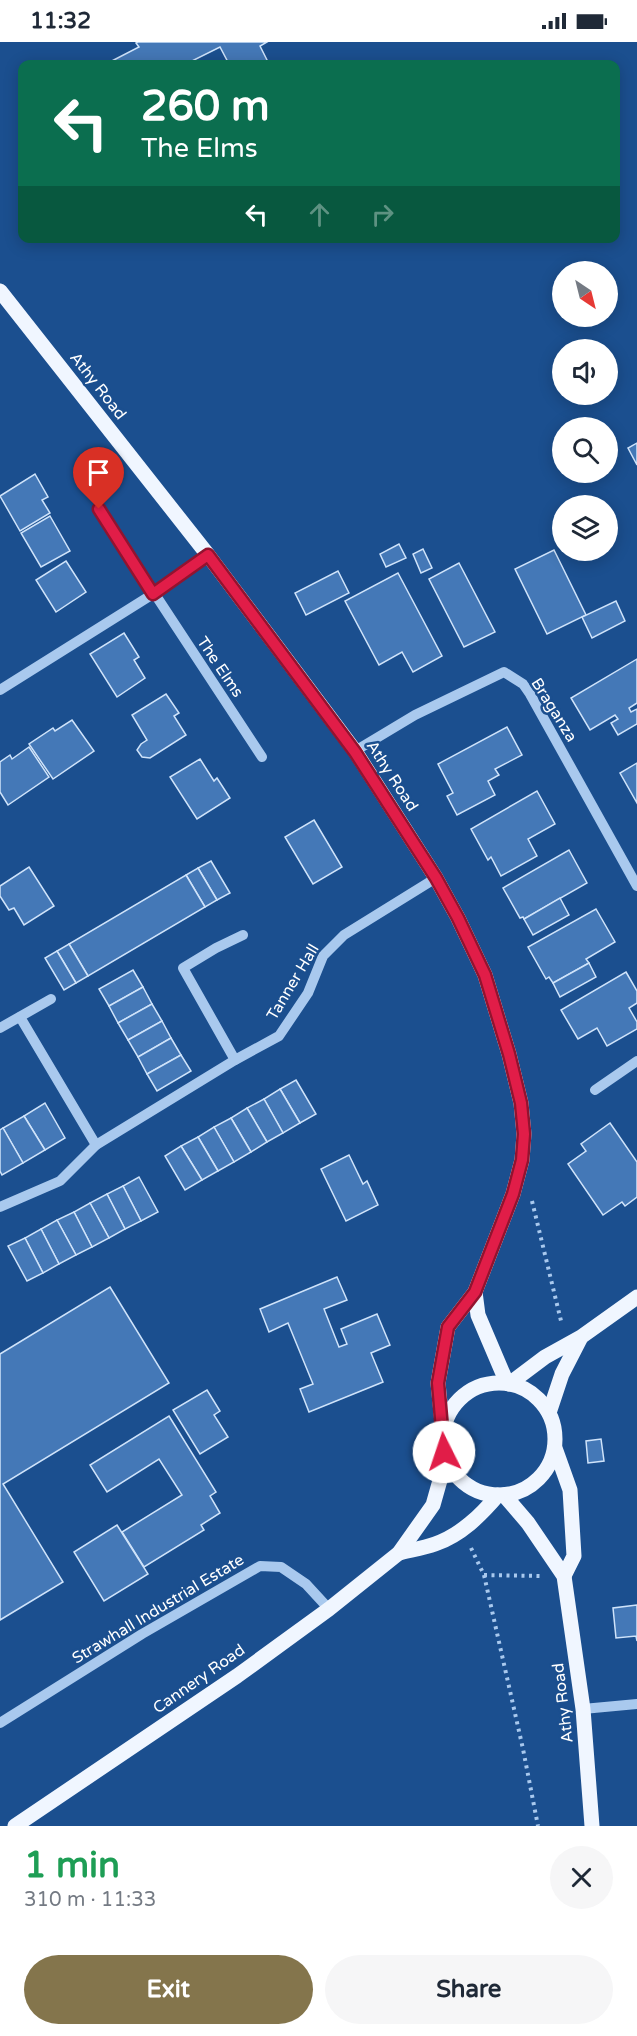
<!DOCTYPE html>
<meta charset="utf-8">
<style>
body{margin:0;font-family:"Varela Round",sans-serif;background:#f6f6f7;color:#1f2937;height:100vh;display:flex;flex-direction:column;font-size:22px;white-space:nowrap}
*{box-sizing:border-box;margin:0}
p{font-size:20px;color:#747a83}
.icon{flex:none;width:33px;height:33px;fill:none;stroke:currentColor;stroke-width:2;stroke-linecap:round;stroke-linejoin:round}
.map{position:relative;height:1784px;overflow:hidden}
.drawer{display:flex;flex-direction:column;background:#fff;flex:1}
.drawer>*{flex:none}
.banner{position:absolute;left:18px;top:18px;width:602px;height:183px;border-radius:12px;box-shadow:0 3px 15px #0003;background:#0b6e4f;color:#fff;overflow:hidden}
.needle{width:39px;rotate:145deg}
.buttons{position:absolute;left:552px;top:219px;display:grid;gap:12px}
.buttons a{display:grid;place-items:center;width:66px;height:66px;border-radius:50%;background:#fff;box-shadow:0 3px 15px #0003;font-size:30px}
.pin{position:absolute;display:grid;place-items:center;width:51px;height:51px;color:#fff;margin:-62px -26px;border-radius:50% 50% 50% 0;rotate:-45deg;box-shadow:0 0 6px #0007}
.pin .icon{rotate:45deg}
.me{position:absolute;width:66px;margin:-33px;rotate:356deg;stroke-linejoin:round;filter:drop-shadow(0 0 4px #0008)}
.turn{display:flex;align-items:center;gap:21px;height:126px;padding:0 24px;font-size:27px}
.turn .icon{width:78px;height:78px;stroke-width:2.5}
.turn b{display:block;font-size:42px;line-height:51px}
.lanes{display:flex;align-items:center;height:57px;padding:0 24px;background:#0003;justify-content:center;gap:30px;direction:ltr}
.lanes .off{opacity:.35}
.round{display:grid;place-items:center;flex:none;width:63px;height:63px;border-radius:32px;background:#f6f6f7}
.summary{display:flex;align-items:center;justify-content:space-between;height:102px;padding:0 24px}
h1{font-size:36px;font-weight:800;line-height:45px;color:#1e9e55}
.action{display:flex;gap:12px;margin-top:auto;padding:12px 24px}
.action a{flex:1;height:69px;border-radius:36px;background:#84754c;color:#fff;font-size:24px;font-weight:800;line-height:69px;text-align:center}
.action a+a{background:#f6f6f7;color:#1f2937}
.status{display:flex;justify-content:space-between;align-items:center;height:42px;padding:0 30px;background:#fff;direction:ltr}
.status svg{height:16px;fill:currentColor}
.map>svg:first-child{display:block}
.building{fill:#4478b7;stroke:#cfe3fa;stroke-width:1.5}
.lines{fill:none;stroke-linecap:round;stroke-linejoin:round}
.path{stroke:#a9c9ee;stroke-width:4;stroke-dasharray:3 4.5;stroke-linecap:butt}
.minor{stroke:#a9c9ee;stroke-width:10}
.major{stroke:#f0f6ff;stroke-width:15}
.route-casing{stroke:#92132f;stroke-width:15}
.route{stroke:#e11d48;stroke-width:10}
.labels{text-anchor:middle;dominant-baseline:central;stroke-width:5;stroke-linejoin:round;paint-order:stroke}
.street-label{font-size:16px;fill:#fff;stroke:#1b4f8f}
</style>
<div class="status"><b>11:32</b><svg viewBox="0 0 49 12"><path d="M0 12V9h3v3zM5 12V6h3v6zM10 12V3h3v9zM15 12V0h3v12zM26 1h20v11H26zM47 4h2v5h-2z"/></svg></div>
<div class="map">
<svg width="637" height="1784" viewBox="0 0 637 1784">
<rect width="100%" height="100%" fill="#1b4f8f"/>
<g class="building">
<polygon points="138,0 267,0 260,4 269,22 229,22 220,5 186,22 106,22 139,5 136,1"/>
<polygon points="637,401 637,423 628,406"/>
<polygon points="35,432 48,455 42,458 50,471 20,489 0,454"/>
<polygon points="50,474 70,509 41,525 21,491"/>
<polygon points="399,502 406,516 386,525 380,512"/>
<polygon points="423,507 432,526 421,531 413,512"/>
<polygon points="554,508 586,573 547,592 515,527"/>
<polygon points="66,519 86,550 56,570 36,538"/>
<polygon points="459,521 495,590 464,605 429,537"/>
<polygon points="338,529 349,551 306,573 295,551"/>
<polygon points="398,531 442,614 413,630 402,610 379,623 345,559"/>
<polygon points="616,559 625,579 592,596 582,575"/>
<polygon points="124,591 139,615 134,618 145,636 117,655 90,612"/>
<polygon points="637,617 637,661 629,666 631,670 637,667 637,682 618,693 611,681 618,677 615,673 590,688 571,656"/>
<polygon points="166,652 179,671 174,674 186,693 150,716 142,715 137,708 141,702 147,698 132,673"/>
<polygon points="72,678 94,709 53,737 29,702 53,686 55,689"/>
<polygon points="507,685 522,713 495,727 499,733 488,739 495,753 457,773 447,754 453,751 438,722"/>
<polygon points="29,705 49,735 8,763 0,750 0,720 10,713 12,717"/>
<polygon points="200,717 214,739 217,736 230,756 197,777 170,735"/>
<polygon points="637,721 637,761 620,731"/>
<polygon points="537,749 555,782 528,797 537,814 501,834 491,815 488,818 471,787"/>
<polygon points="314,778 342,825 313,842 285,795"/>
<polygon points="569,808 587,841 524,877 523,875 520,876 503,846"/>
<polygon points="211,819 230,851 217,858 198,826"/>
<polygon points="29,825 54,864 24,883 14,866 9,868 0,854 0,844"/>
<polygon points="198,826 217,858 205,865 186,833"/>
<polygon points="186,833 205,865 88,934 69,902"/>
<polygon points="560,856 569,873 533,893 524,877"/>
<polygon points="596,867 615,900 586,917 589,921 553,941 549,935 546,937 528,905"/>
<polygon points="69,902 88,934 76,941 57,909"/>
<polygon points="57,909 76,941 64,948 45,916"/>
<polygon points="589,921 596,935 560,955 553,941"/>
<polygon points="133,928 143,945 109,964 99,947"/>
<polygon points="626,930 637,949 637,961 629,966 637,980 637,987 607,1004 597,986 578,997 561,968"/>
<polygon points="143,945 152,962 118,981 109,964"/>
<polygon points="152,962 162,979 128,998 118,981"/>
<polygon points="162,979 171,996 138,1015 128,998"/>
<polygon points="171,996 181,1013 147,1032 138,1015"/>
<polygon points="181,1013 191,1029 157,1049 147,1032"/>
<polygon points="296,1038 316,1072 300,1081 280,1047"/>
<polygon points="280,1047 300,1081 283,1091 264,1057"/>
<polygon points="264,1057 283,1091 267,1100 247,1066"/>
<polygon points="45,1061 65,1096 45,1108 24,1074"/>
<polygon points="247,1066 267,1100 251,1110 231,1076"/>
<polygon points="24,1074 45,1108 23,1121 3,1086"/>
<polygon points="231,1076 251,1110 234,1120 214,1085"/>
<polygon points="610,1081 637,1120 637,1155 625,1164 622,1160 603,1173 568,1122 586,1109 581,1102"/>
<polygon points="214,1085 234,1120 218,1129 198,1095"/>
<polygon points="3,1086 23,1121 2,1133 0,1129 0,1088"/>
<polygon points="198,1095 218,1129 202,1138 181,1104"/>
<polygon points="181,1104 202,1138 185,1148 165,1114"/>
<polygon points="349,1113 363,1142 367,1139 378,1163 346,1179 321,1127"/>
<polygon points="139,1135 158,1170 141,1179 123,1144"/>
<polygon points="123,1144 141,1179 125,1187 107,1152"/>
<polygon points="107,1152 125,1187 109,1196 90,1161"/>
<polygon points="90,1161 109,1196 92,1205 74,1170"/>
<polygon points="74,1170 92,1205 76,1213 57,1178"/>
<polygon points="57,1178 76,1213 59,1222 41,1187"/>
<polygon points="41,1187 59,1222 43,1231 25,1196"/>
<polygon points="25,1196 43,1231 27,1239 8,1204"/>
<polygon points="337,1235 347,1258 324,1267 339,1305 347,1302 341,1287 377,1272 390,1303 371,1311 383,1340 309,1370 300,1347 313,1342 288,1281 269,1290 260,1267"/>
<polygon points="110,1245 169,1341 3,1442 63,1540 0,1578 0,1312"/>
<polygon points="207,1348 220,1369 214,1373 228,1395 200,1412 173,1368"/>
<polygon points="169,1374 216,1450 210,1454 220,1471 201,1483 204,1488 144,1525 122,1490 182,1453 159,1417 107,1450 90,1423"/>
<polygon points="601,1397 604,1419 588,1421 586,1399"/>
<polygon points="117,1483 148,1532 104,1559 74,1510"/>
<polygon points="637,1563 637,1599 636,1594 616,1596 613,1566"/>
</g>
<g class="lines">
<g class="path">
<polyline points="532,1159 562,1283"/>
<polyline points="471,1506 484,1533 523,1707 538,1784"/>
<polyline points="484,1533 541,1534"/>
</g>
<g class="minor">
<polyline points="99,467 262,715"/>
<polyline points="0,648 153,552 208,513"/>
<polyline points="355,709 415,673 504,630 523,642 530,652 637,844"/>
<polyline points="20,975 96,1103"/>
<polyline points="0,986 51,957"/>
<polyline points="235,1018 183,926 216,906 243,893"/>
<polyline points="595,1048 637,1019"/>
<polyline points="0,1165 60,1139 96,1103 235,1018 279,994 308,951 323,914 344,893 436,836"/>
<polyline points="583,1667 637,1662"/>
<polyline points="0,1681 142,1592 260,1524 281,1525 306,1542 329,1567"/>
</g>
<g class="major">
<polyline points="0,249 208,513 355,709 436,836 458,876 485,933 509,1012 521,1061 524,1092 522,1118 513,1152 475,1250 448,1285 438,1341 443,1391"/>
<polyline points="475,1250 478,1273 507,1341"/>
<circle cx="499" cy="1397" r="56"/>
<polyline points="509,1342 545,1315 581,1295 637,1255"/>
<polyline points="549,1371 562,1332 580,1297"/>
<polyline points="555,1406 570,1448 574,1514 564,1534"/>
<polyline points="504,1453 528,1481 564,1534 583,1667 592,1784"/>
<path d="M399 1511C411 1508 424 1506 435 1502 461 1493 481 1473 498 1453"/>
<polyline points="15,1784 237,1634 329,1567 399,1511 433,1463 446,1417"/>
</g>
</g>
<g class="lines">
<defs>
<polyline id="route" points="99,467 153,552 208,513 355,710 436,836 458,876 485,933 509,1012 521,1061 524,1092 522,1118 513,1152 475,1250 448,1285 438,1341 444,1410"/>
</defs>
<use href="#route" class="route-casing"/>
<use href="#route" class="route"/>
</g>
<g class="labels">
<g class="street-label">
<text transform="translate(98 344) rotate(52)">Athy Road</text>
<text transform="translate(220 625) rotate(56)">The Elms</text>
<text transform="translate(554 668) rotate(58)">Braganza</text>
<text transform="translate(392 734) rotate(57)">Athy Road</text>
<text transform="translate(293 940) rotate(-59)">Tanner Hall</text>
<text transform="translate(158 1567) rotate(-31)">Strawhall Industrial Estate</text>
<text transform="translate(199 1637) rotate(-35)">Cannery Road</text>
<text transform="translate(563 1661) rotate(-97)">Athy Road</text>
</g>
</g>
</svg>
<div class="buttons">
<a><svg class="needle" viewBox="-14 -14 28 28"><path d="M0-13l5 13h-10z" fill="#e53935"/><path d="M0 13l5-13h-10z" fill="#747a83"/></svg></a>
<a><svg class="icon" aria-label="sound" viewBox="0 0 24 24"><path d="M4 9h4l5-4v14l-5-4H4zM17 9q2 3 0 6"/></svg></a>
<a><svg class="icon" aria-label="search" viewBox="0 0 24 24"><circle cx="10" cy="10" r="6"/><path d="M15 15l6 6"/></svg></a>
<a><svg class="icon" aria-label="layers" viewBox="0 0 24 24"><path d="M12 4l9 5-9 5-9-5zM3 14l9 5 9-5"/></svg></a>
</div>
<div class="pin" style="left:99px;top:467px;background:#d93025"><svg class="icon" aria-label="arrive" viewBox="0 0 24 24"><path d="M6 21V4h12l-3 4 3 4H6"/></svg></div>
<svg class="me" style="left:444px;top:1410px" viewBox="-20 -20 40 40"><circle r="19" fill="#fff"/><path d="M0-13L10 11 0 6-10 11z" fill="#e11d48"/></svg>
<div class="banner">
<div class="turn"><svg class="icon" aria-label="left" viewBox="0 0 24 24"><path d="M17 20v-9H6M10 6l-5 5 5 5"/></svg><div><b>260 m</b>The Elms</div></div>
<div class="lanes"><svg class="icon" aria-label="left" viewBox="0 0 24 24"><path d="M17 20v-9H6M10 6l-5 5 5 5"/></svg><svg class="icon off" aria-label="ahead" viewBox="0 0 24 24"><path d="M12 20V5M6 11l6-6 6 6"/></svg><svg class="icon off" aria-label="right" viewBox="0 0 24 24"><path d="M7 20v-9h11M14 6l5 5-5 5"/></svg></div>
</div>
</div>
<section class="drawer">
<div class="summary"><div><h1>1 min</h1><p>310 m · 11:33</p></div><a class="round"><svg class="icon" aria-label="close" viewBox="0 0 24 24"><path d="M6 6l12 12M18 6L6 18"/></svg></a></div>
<div class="action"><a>Exit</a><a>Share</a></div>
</section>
